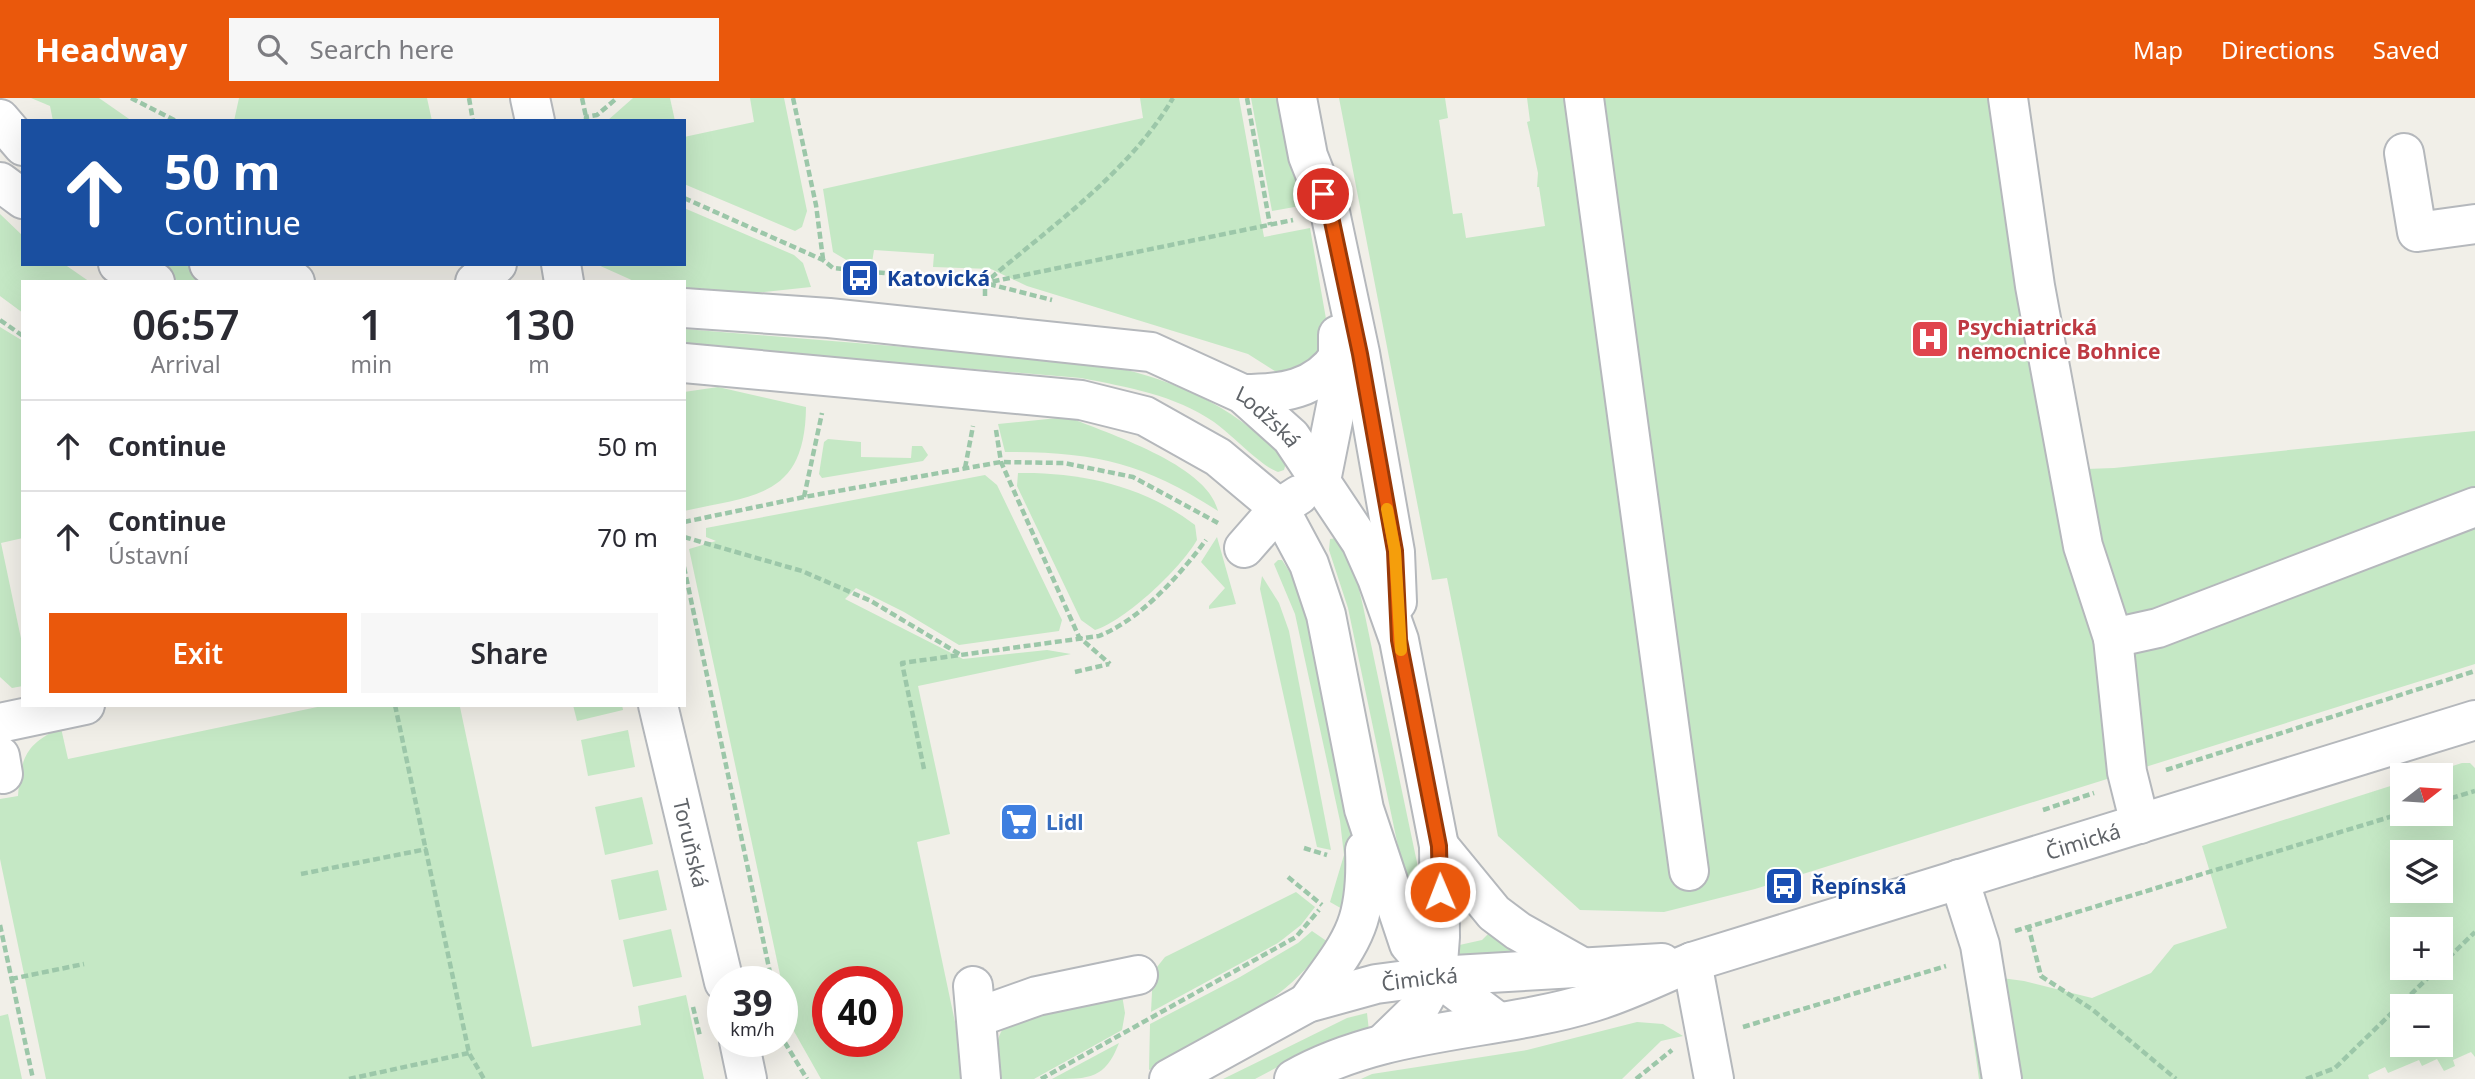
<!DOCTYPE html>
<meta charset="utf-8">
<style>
body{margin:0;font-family:"Noto Sans",sans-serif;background:#f7f7f7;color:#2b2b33;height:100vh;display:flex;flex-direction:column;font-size:26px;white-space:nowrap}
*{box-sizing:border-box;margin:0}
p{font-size:23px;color:#7c7c81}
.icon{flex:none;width:38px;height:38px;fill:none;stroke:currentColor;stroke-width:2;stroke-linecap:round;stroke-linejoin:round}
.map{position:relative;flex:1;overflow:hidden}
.details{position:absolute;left:21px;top:182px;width:665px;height:427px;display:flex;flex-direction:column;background:#fff;border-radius:0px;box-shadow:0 7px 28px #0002}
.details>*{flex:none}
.banner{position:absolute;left:21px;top:21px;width:665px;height:147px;border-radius:0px;box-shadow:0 7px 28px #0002;background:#1a4fa0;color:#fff;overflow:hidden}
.needle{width:46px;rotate:73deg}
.controls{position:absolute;left:2390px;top:665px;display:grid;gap:14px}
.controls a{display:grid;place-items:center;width:63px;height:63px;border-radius:0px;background:#fff;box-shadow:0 7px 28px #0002;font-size:35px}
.speed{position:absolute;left:707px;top:868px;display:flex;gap:14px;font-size:35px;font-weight:700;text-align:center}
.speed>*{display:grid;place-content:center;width:91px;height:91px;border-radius:50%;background:#fff;box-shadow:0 7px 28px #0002;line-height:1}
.speed small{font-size:18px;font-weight:400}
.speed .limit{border:10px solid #d22;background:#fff;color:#111}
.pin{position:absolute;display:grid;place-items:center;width:60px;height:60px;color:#fff;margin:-30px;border:4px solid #fff;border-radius:50%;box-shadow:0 2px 7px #0007}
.me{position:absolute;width:77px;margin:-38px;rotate:359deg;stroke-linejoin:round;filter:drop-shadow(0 0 5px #0008)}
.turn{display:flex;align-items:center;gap:24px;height:147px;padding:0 28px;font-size:32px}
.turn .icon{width:91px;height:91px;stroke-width:2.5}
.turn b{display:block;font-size:49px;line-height:60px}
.eta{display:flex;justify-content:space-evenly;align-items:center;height:119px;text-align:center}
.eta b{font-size:42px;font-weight:600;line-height:49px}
.action{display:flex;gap:14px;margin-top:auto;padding:14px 28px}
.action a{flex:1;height:80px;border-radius:0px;background:#ea580c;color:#fff;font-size:28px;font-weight:600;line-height:80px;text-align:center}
.action a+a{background:#f7f7f7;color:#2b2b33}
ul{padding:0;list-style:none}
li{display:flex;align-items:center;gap:21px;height:91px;padding:0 28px;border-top:2px solid #e1e1e2}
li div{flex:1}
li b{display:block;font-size:26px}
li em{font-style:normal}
header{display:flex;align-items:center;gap:42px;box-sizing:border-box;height:98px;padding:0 35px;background:#ea580c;color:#fff}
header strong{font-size:33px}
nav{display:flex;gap:38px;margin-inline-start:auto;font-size:24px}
.search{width:490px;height:63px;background:#f7f7f7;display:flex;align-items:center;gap:18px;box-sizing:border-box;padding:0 24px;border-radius:0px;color:#7c7c81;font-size:26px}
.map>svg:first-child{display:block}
.green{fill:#c5e8c5;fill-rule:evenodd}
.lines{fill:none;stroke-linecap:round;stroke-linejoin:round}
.minor-casing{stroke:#b5b8bc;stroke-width:42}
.path{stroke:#9cc7a9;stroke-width:4.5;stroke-dasharray:7 3.5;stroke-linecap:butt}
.minor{stroke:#fff;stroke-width:38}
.route-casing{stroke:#983908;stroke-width:18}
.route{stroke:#ea580c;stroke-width:12}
.slow{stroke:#f59e0b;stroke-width:12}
.labels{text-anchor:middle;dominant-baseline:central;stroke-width:5;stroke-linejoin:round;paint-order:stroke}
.transit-label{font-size:21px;font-weight:bold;fill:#164399;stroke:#fff;text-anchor:start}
.health-label{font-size:21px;font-weight:bold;fill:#be3a42;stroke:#fff;text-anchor:start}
.street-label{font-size:21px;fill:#5f6368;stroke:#fff}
.shop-label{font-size:21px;font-weight:bold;fill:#366cbe;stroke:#fff;text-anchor:start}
</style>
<header>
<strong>Headway</strong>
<div class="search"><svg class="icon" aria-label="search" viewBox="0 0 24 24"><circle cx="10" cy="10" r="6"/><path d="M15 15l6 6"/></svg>Search here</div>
<nav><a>Map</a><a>Directions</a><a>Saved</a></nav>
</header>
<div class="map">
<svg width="2475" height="981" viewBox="0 0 2475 981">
<rect width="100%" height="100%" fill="#f1efe8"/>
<g class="green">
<polygon points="31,0 99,0 132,23 53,23 50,8"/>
<polygon points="239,0 427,0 432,23 234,23"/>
<polygon points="633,0 670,0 675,23 607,23"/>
<polygon points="750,0 784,0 807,113 802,129 795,133 684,86 684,39 754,24"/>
<polygon points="1140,0 1239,0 1264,139 1310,130 1328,232 1321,256 1286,280 1248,256 1027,188 991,171 933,169 934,156 874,152 872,165 848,163 833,154 823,91 1143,20"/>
<polygon points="1251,0 1286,0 1306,107 1272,113"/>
<polygon points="1339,0 1445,0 1448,20 1439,22 1453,116 1462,115 1466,140 1545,128 1539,89 1537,89 1538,75 1527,24 1530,23 1527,0 2005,0 2058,372 2114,370 2475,333 2475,566 1755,791 1664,814 1580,812 1498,738 1447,480 1432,482"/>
<polygon points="684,110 794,157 803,165 811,189 746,196 684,192 684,184 636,184 596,166 684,166"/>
<polygon points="0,116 23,138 23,166 64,166 90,184 23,184 23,215 0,198"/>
<polygon points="142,166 183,166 238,184 181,184"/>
<polygon points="0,229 23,243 23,440 1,445 23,550 23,588 12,590 0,579"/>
<path d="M684 231 1090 264C1153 276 1210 295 1260 338 1269 347 1281 354 1286 365L1284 372 1278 374C1262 369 1231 336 1214 324 1175 297 1127 289 1081 280L684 247Z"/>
<path d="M718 289 806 309C805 399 756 397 684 413V294Z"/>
<path d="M1068 319C1108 336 1207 366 1218 413 1142 364 1094 354 1005 354L998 326Z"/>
<polygon points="828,341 861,344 861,359 911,360 912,348 922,348 928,357 923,363 822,380 819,376 824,344"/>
<path d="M1018 375C1082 374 1144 388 1195 427L1197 442C1180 471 1126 522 1095 532L1081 522 1017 388Z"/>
<path d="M985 377 997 387 1062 522 1059 533 959 547 904 514 856 490 845 501 963 561 1047 552 1071 556 918 588 950 736 917 744 967 981H821L791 928 689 451 716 443 706 439V430ZM828 884H887V943H828Z"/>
<polygon points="1217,439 1236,506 1209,511 1209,508 1225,490 1201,464"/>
<polygon points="1337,440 1355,474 1363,508 1419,774 1414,782 1404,777 1348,510 1329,452 1330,441"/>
<polygon points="1278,462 1282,462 1298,487 1311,529 1351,737 1344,812 1330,804 1344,757 1340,723 1295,516 1274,466"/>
<polygon points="1262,478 1279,505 1289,533 1331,752 1317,749 1260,491"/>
<path d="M327 607H466L460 609 532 949 641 927 638 908 686 897 704 981H46L0 761V701L18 698C21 660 25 646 61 630L68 661Z"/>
<polygon points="573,607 622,607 623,612 577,623"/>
<polygon points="628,632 635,669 588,678 581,642"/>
<path d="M2462 665H2470L2475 670V959L2471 954 2453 962 2455 968 2444 973 2437 961 2422 968 2419 962 2388 975 2385 969 2368 977 2369 981H1979L1964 875 2024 883 2092 900 2151 875 2174 847 2227 830 2202 748 2403 684V716H2441V677H2424ZM2403 754H2441V793H2403ZM2403 831H2441V870H2403ZM2403 908H2441V947H2403Z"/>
<polygon points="642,699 653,746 605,757 595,709"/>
<polygon points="658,772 667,812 619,822 611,782"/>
<polygon points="1296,794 1315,809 1301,827 1278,845 1151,914 1153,874 1165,859"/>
<polygon points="671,831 682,879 633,889 623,842"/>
<polygon points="1492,832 1519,854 1460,860 1455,848 1482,842"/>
<path d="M1312 833 1328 844C1280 910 1218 934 1149 972L1150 926 1240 879 1298 845Z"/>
<path d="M1096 896 1122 897 1125 915 1122 932 1034 981H998C998 969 995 953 998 942 1007 904 1069 911 1097 905Z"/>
<polygon points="1367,915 1369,933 1283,966 1255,981 1223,981 1347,920"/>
<polygon points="8,916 22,981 0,981 0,918"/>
<polygon points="1637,924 1663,926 1683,938 1661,943 1622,981 1361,981 1372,976 1527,952"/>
<path d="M1119 945C1105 981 1090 981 1052 981Z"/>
</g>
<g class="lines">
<defs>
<g id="minor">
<polyline points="530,0 535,23"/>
<polyline points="1297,0 1308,58 1330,114 1360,255 1395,454 1397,504"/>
<polyline points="1584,0 1689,773"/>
<polyline points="2008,0 2035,188 2083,448 2113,540 2158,530 2475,409"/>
<polyline points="0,21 23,48"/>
<polyline points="2404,55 2417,134 2475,126"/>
<polyline points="0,84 23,101"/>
<polyline points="118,166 155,184"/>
<polyline points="209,166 295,184"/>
<polyline points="561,166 564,184"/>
<polyline points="475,184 497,166"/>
<path id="s1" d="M684 210 829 220 1151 254 1243 296 1291 339 1361 444 1377 480 1399 542 1439 748 1440 839 1437 878 1418 912 1383 946"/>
<polyline points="684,265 1081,302 1145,318 1218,359 1279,410 1309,466 1326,517 1364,711 1409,846 1437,878 1498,924"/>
<path d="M1243 296C1281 296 1317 292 1339 258"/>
<polyline points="1321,383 1338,298 1338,237"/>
<polyline points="1244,450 1279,410 1299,397"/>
<polyline points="2113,540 2127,674 2140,726"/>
<path id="s2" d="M658 607 724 884"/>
<polyline points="0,625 85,607"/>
<polyline points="0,658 3,676"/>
<polyline points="1439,748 1494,815 1518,833 1582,869"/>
<polyline points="1959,781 1980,847 2002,981"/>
<polyline points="1692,864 1714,981"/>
<polyline points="973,888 981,981"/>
<path d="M1307 905C1350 845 1368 830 1365 752"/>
<polyline points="978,919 1037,898 1138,877"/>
<polyline points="739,943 747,981"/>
<path id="s3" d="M1169 981 1307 905 1376 886 1437 878 1662 865"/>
<path id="s4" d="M1294 981C1386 929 1495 934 1593 904 1627 894 1660 877 1692 864L2475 622"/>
</g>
</defs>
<use href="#minor" class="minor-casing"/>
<g class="path">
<polyline points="131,0 176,23"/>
<polyline points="469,0 473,23"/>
<polyline points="582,0 586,19"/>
<polyline points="793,0 816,107 823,161"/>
<polyline points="1247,0 1270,127"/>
<polyline points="586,23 586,19 597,17 617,0"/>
<polyline points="684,100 823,162 833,170 985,185 1293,122"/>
<polyline points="989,186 1052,202"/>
<path d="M985 198V185C1050 129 1129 75 1173 0"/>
<polyline points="0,222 23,238"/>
<polyline points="996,332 1001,364 1079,539 1110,566"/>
<polyline points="965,370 973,328"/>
<polyline points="804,399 822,315"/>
<polyline points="684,424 804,399 1001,364 1064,365 1133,379 1218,425"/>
<polyline points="684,439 802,473 871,503 961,557"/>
<polyline points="684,469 772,884"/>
<polyline points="1075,574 1109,566"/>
<polyline points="395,607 469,955 484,981"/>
<path d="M924 671 902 565 1099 538C1141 521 1179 478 1206 442"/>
<polyline points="2166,672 2475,573"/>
<polyline points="2441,703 2475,693"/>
<polyline points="2043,712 2094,695"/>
<polyline points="1304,750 1327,757"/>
<polyline points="301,776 427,751"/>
<polyline points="1288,779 1322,807"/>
<polyline points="0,827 33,981"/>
<polyline points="2028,827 2041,878 2093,912 2176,981"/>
<polyline points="2015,833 2403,715"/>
<polyline points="2441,867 2475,834"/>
<polyline points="11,881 84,866"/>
<polyline points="693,909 700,938"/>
<polyline points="1743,929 1946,868"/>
<polyline points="782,934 784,943 807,981"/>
<polyline points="349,981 469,955"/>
<polyline points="1041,981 1296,839 1319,812"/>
<polyline points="1636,981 1672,952"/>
<polyline points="2306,981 2335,970 2438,870"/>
</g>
<use href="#minor" class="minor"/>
</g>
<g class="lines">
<defs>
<polyline id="route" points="1323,96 1330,114 1360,256 1395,453 1399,542 1439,748 1440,794"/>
</defs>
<use href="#route" class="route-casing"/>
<use href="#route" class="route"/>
<polyline class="slow" points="1387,411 1395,453 1401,552"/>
</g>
<defs>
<symbol id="bus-square" viewBox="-11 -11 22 22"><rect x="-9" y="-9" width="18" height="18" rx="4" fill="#1a4fb4" stroke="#fff"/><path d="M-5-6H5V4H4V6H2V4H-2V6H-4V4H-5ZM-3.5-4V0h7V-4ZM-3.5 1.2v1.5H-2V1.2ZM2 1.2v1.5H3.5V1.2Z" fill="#fff"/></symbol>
<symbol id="hospital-square" viewBox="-11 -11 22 22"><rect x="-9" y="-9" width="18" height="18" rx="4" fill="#e0444e" stroke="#fff"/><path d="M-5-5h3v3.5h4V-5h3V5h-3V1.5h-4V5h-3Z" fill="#fff"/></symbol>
<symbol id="supermarket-square" viewBox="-11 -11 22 22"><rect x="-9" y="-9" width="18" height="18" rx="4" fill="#3f7fe0" stroke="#fff"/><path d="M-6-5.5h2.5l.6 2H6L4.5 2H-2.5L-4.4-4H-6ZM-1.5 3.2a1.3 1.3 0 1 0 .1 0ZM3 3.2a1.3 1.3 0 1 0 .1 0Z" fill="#fff"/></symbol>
</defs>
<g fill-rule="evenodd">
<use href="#bus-square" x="838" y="158" width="44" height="44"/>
<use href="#hospital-square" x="1908" y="219" width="44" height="44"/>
<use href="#supermarket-square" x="997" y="702" width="44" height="44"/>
<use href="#bus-square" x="1762" y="766" width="44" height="44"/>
</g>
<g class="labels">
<g class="transit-label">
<text x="887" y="180">Katovická</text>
<text x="1811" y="788">Řepínská</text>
</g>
<g class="health-label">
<text x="1957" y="229">Psychiatrická<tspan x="1957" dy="24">nemocnice Bohnice</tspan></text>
</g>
<g class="street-label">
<text stroke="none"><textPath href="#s1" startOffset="604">Lodžská</textPath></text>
<text stroke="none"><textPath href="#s4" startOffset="826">Čimická</textPath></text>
<text stroke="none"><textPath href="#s2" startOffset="142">Toruňská</textPath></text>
<text stroke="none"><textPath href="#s3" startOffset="273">Čimická</textPath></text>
</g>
<g class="shop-label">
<text x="1046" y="724">Lidl</text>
</g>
</g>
</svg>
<div class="controls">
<a><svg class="needle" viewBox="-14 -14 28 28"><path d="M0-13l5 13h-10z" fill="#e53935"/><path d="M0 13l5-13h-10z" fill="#7c7c81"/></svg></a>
<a><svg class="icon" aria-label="layers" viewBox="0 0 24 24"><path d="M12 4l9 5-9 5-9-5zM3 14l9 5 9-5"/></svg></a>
<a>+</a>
<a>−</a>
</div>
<div class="speed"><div>39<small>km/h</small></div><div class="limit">40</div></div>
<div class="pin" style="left:1323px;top:96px;background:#d93025"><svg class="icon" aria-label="arrive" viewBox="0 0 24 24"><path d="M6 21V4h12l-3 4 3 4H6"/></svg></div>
<svg class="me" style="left:1440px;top:794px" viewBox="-20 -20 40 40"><circle r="17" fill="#ea580c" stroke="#fff" stroke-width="3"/><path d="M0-11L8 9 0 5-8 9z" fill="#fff"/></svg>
<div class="banner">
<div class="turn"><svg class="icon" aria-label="ahead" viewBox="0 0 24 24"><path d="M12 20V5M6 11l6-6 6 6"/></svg><div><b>50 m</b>Continue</div></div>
</div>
<section class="details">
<div class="eta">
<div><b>06:57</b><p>Arrival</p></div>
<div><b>1</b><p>min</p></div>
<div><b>130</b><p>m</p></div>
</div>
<ul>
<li><svg class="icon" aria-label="ahead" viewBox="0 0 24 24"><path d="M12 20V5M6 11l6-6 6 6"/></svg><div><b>Continue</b></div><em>50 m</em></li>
<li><svg class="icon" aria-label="ahead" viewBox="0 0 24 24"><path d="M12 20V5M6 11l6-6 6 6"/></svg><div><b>Continue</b><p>Ústavní</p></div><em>70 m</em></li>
</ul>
<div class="action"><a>Exit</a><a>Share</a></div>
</section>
</div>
